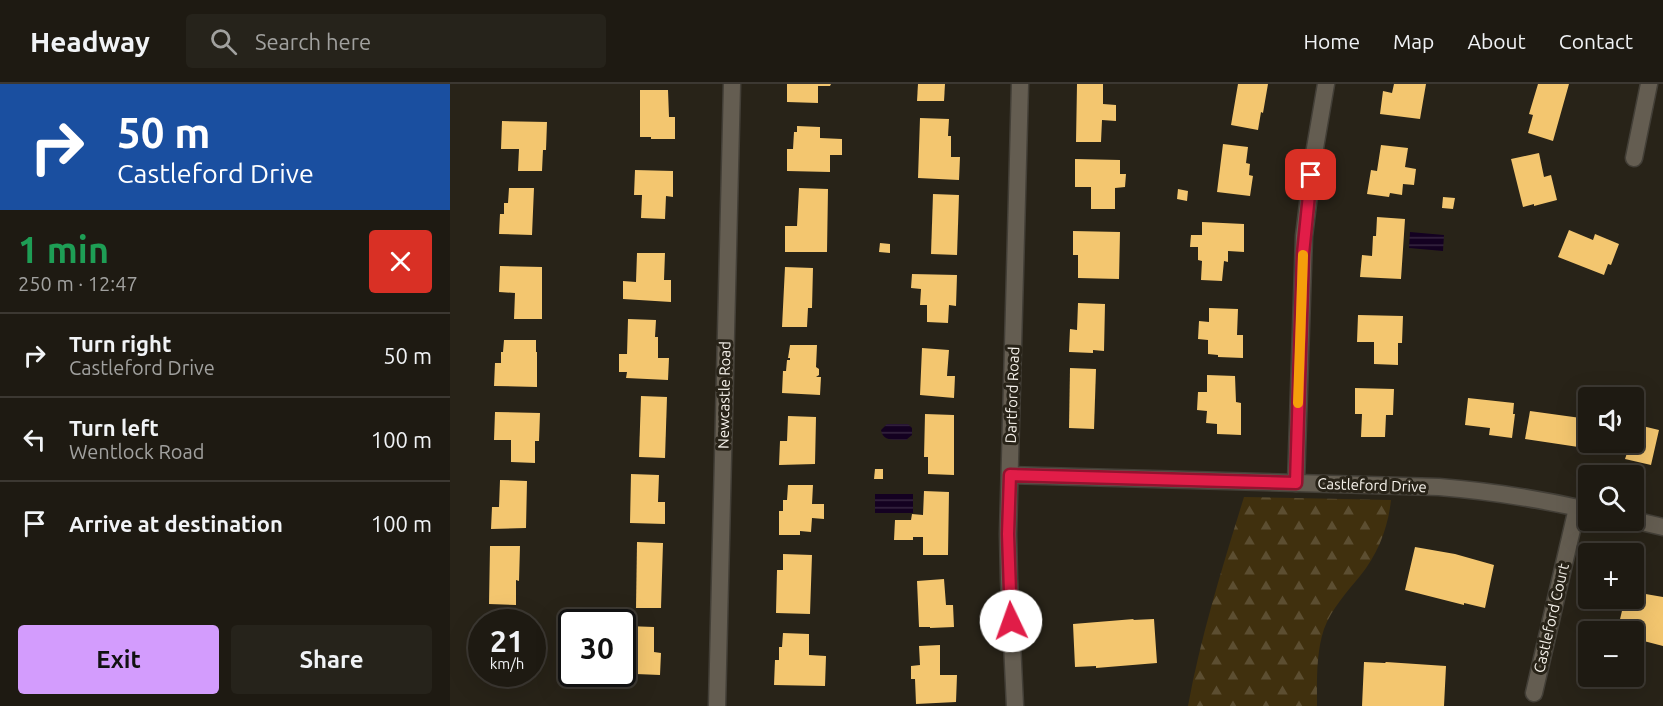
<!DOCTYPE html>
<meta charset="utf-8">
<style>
body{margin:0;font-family:Ubuntu,sans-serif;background:#26231b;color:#f1f3f6;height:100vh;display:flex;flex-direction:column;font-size:22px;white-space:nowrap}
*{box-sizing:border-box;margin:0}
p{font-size:20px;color:#a1a19f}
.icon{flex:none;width:33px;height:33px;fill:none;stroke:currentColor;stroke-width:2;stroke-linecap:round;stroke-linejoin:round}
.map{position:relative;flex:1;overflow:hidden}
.panel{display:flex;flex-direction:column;background:#1e1a12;width:450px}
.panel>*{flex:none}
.guide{background:#1a4fa0;color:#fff;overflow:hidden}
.fabs{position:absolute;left:1128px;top:303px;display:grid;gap:12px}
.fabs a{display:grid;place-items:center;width:66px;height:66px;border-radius:6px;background:#1e1a12;box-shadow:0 6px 24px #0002,0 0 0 2px #3c3832;font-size:30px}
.speed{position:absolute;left:18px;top:525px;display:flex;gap:12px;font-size:30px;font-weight:700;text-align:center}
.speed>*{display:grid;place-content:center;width:78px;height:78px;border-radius:50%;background:#1e1a12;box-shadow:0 6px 24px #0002,0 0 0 2px #3c3832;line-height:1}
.speed small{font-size:15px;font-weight:400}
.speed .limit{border:3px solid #111;border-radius:9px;background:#fff;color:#111}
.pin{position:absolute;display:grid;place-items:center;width:51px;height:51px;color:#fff;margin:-26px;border-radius:12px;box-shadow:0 3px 9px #0006}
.me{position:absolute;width:66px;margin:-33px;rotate:357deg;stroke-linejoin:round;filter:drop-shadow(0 0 4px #0008)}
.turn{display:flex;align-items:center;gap:21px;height:126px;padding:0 18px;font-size:27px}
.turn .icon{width:78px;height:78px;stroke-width:2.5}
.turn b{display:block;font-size:42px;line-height:51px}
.round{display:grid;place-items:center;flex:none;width:63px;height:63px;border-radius:6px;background:#26231b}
.overview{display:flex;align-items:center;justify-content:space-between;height:102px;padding:0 18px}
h1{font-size:36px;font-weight:700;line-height:45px;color:#1e9e55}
.primary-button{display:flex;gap:12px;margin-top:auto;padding:12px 18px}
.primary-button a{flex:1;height:69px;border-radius:6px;background:#d39cfd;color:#111;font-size:24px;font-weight:700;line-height:69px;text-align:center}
.primary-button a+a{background:#26231b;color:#f1f3f6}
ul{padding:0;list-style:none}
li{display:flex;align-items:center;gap:18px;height:84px;padding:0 18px;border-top:2px solid #3c3832}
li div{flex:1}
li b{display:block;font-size:22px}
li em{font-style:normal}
header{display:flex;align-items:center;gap:36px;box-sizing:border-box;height:84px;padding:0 30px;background:#1e1a12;border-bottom:2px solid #3c3832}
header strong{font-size:28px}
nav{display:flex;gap:33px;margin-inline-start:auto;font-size:21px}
.search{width:420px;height:54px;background:#26231b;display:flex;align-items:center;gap:15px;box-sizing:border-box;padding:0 21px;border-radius:6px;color:#a1a19f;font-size:22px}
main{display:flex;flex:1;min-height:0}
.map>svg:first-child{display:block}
.forest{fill:url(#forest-firs)}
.water{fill:url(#water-rules)}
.building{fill:#f3c66f}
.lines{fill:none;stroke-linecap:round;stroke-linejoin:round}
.minor-casing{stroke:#433f37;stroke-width:19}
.minor{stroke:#645d51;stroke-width:16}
.route-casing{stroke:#92132f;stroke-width:15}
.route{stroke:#e11d48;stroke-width:10}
.slow{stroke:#f59e0b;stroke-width:10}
.labels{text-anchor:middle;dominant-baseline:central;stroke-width:6;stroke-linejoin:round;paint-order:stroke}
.street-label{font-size:15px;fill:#f6f2eb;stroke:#282318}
</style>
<header>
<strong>Headway</strong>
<div class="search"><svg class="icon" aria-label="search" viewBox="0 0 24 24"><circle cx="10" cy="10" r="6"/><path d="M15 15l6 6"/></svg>Search here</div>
<nav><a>Home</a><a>Map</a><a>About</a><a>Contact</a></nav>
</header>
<main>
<section class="panel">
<div class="guide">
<div class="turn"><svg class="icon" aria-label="right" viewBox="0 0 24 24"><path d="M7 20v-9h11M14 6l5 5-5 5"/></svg><div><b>50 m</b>Castleford Drive</div></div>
</div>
<div class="overview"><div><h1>1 min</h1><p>250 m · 12:47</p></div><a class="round" style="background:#d93025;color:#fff"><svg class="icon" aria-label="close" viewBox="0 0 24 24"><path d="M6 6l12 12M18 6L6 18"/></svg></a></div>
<ul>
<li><svg class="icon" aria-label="right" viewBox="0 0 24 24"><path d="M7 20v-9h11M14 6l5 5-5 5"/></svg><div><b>Turn right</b><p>Castleford Drive</p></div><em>50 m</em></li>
<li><svg class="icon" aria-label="left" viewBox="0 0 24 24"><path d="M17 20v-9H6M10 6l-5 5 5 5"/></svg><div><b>Turn left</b><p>Wentlock Road</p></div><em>100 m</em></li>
<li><svg class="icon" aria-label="arrive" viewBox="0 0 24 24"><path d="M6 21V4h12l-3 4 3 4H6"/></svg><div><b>Arrive at destination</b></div><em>100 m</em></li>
</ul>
<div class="primary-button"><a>Exit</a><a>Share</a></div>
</section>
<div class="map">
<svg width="1213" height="622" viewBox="0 0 1213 622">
<defs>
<pattern id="forest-firs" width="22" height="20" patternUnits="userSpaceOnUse" patternTransform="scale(1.5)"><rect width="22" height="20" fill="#40300e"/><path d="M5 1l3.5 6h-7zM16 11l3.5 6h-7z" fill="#5c4e31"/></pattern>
<pattern id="water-rules" width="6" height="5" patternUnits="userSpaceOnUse" patternTransform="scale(1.5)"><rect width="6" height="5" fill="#140121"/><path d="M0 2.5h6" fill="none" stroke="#372641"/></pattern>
</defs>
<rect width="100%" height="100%" fill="#282318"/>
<path class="forest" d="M794 413 941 416C938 444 928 470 910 492 897 508 882 524 874 545 866 569 867 597 867 622H738C751 551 773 481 794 413Z"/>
<g class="water">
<polygon points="960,148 994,151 993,167 959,164"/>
<path d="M437 340H458L462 344V351L456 356C446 355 433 359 431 346Z"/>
<rect x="425" y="410" width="38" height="19"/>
</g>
<g class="building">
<polygon points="337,0 381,0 380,2 368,2 368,19 337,18"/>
<polygon points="468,0 495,0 494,17 467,17"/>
<polygon points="627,0 653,0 653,20 666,21 666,37 652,36 651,58 626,58"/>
<polygon points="788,0 818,0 813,29 811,28 808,46 781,41"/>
<polygon points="944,0 976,0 970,35 930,30 933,7 942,9"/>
<polygon points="1088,0 1119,0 1103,57 1078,49 1083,31 1079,30"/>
<polygon points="190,6 218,6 219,33 225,33 225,55 201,55 201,53 190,53"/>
<polygon points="470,34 499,35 498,52 501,52 501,73 510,73 509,96 468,94"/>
<polygon points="52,37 97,38 96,66 93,66 92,87 68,87 69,65 51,65"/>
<polygon points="347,42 370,43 370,54 392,55 392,71 380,71 380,88 337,87 337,65 343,65 344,48 347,48"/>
<polygon points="773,60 798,63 796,79 800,80 799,91 803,92 800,112 767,108"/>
<polygon points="931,61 958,64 955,83 966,85 964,101 953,100 952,111 940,109 939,113 917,110 921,86 927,87"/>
<polygon points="1089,69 1094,93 1101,91 1107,116 1084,122 1084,120 1073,123 1061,75"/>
<polygon points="625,75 670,76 670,90 676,90 675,103 665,104 665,125 641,125 641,103 625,103"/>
<polygon points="185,86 223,87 223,113 216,112 215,135 191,134 192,111 184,111"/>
<polygon points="59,104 84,104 82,151 49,150 50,130 54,130 54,119 58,119"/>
<polygon points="349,104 378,105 377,168 335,168 335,142 347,142"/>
<polygon points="728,105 738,107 737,117 727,115"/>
<polygon points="483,110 509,111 507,171 481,170"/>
<polygon points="993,113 1005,114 1003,125 992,124"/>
<polygon points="927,133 955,135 951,195 910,193 912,171 922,172 923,152 926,152"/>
<polygon points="752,138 794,140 794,168 778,167 778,178 774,177 772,197 751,196 752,177 748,176 748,163 740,163 741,151 752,151"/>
<polygon points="1119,146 1143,156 1145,150 1169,160 1161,181 1158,180 1154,191 1108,173"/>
<polygon points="623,147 670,148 669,195 628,194 628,171 623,171"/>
<polygon points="430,159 440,160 440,169 429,168"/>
<polygon points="187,169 215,169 214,196 221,196 221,218 173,215 173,197 186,198"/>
<polygon points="50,182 92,183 92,235 64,235 65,209 49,208"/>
<polygon points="335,183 363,184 362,224 358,224 357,243 332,243"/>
<polygon points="462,190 507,191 506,222 499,221 498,239 477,238 477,221 470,221 471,205 461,204"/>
<polygon points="628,219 655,220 654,267 643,266 643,269 619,268 620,245 627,246"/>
<polygon points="759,224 788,225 787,251 793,251 793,274 768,273 768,271 758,270 758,256 748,255 749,237 759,238"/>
<polygon points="908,231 953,232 952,259 948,259 948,281 924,280 924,258 907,258"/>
<polygon points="178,235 206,236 205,253 208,253 208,274 219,274 218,296 176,294 177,288 169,288 169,270 177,270"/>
<polygon points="54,256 86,256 86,268 87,268 87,303 44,302 45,279 51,279 51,268 53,268"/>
<polygon points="340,261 367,261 366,283 369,285 369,291 366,293 371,293 370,311 332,309 333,287 336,287 337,276 340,276 340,274 338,274"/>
<polygon points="472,264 499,266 497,292 505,292 504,314 470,311"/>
<polygon points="620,284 646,285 644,345 619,344"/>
<polygon points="757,291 785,292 786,318 791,319 791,351 767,350 767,340 756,339 757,327 747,326 748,308 757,308"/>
<polygon points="905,304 944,305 943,331 936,331 935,353 911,353 912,330 905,330"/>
<polygon points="191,312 217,313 215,374 189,373"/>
<polygon points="1018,314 1064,319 1063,330 1065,330 1062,354 1039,351 1040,344 1015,341"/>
<polygon points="1080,327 1138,335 1135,364 1075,355"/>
<polygon points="45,328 90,329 89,357 85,357 85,379 61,378 61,356 44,356"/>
<polygon points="475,330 504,331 504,391 478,390 478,373 474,373"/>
<polygon points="338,332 366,333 365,380 329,381 330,357 337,357"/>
<polygon points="1184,340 1209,346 1201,381 1175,375 1177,369 1156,364 1157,358 1184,358"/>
<polygon points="425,385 433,385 433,395 424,395"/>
<polygon points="181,390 209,391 208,418 215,418 215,440 180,439"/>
<polygon points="50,396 77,397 76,444 41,445 42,423 49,423"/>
<polygon points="338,401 363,401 362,420 374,420 374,435 362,434 361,448 350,447 350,451 329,451 329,427 333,427 333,416 337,416"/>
<polygon points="474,407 499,408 498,471 473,471 473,453 463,453 463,456 444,456 445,436 461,436 462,430 473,431"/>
<polygon points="187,458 213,459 211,524 186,524"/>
<polygon points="40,462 70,462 69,497 66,496 66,521 39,520"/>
<polygon points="965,463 1005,470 1044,481 1035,524 1014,519 1014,521 955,506"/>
<polygon points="333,470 362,471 360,530 326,529 327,486 333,486"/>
<polygon points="494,495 496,521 503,521 504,543 480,544 480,543 469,543 467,497"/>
<polygon points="1184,508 1213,513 1213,562 1186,555 1187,554 1184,553 1184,548 1167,548 1175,514 1184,514"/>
<polygon points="45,534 74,535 74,538 45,538"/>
<polygon points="684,535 683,536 704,535 707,579 646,584 646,582 625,583 623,540"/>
<polygon points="177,542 204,543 204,568 211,569 210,591 186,590 186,588 176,588 176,576 172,576 172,561 177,562"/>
<polygon points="333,549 359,550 359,571 376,572 375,602 324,601 325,576 329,576 329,563 332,563"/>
<polygon points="490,561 490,591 507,591 506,618 466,620 465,595 461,595 461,582 470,581 469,562"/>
<polygon points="914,578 935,579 936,578 996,582 994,622 912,622"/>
</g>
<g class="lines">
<defs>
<g id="minor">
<polyline points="1184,74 1199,0"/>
<path d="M560 391 989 403C1039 407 1089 415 1138 426"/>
<polyline points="846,399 854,152 864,70 876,0"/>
<polyline points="1183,436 1213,443"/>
<polyline points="1084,609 1127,424"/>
<polyline points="267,622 282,0"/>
<polyline points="565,622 559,495 558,450 570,0"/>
</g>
</defs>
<use href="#minor" class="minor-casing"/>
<use href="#minor" class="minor"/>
</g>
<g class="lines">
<defs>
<polyline id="route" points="561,537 558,450 560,391 846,399 853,170 861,91"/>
</defs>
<use href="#route" class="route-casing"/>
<use href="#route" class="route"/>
<polyline class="slow" points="848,319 853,171"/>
</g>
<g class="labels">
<g class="street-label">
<text transform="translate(274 311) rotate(-89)">Newcastle Road</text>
<text transform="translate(562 311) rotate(-88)">Dartford Road</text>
<text transform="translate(922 401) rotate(2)">Castleford Drive</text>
<text transform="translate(1101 534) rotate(-77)">Castleford Court</text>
</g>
</g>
</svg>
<div class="fabs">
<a><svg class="icon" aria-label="sound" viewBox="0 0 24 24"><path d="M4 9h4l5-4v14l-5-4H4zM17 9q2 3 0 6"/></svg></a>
<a><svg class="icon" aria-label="search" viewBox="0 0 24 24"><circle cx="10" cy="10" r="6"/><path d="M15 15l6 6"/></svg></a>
<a>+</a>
<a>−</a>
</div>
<div class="speed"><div>21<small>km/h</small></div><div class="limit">30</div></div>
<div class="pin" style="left:861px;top:91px;background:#d93025"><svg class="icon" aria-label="arrive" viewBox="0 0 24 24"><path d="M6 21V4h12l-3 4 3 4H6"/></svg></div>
<svg class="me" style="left:561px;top:537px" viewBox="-20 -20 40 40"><circle r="19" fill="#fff"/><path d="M0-13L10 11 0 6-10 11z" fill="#e11d48"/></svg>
</div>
</main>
